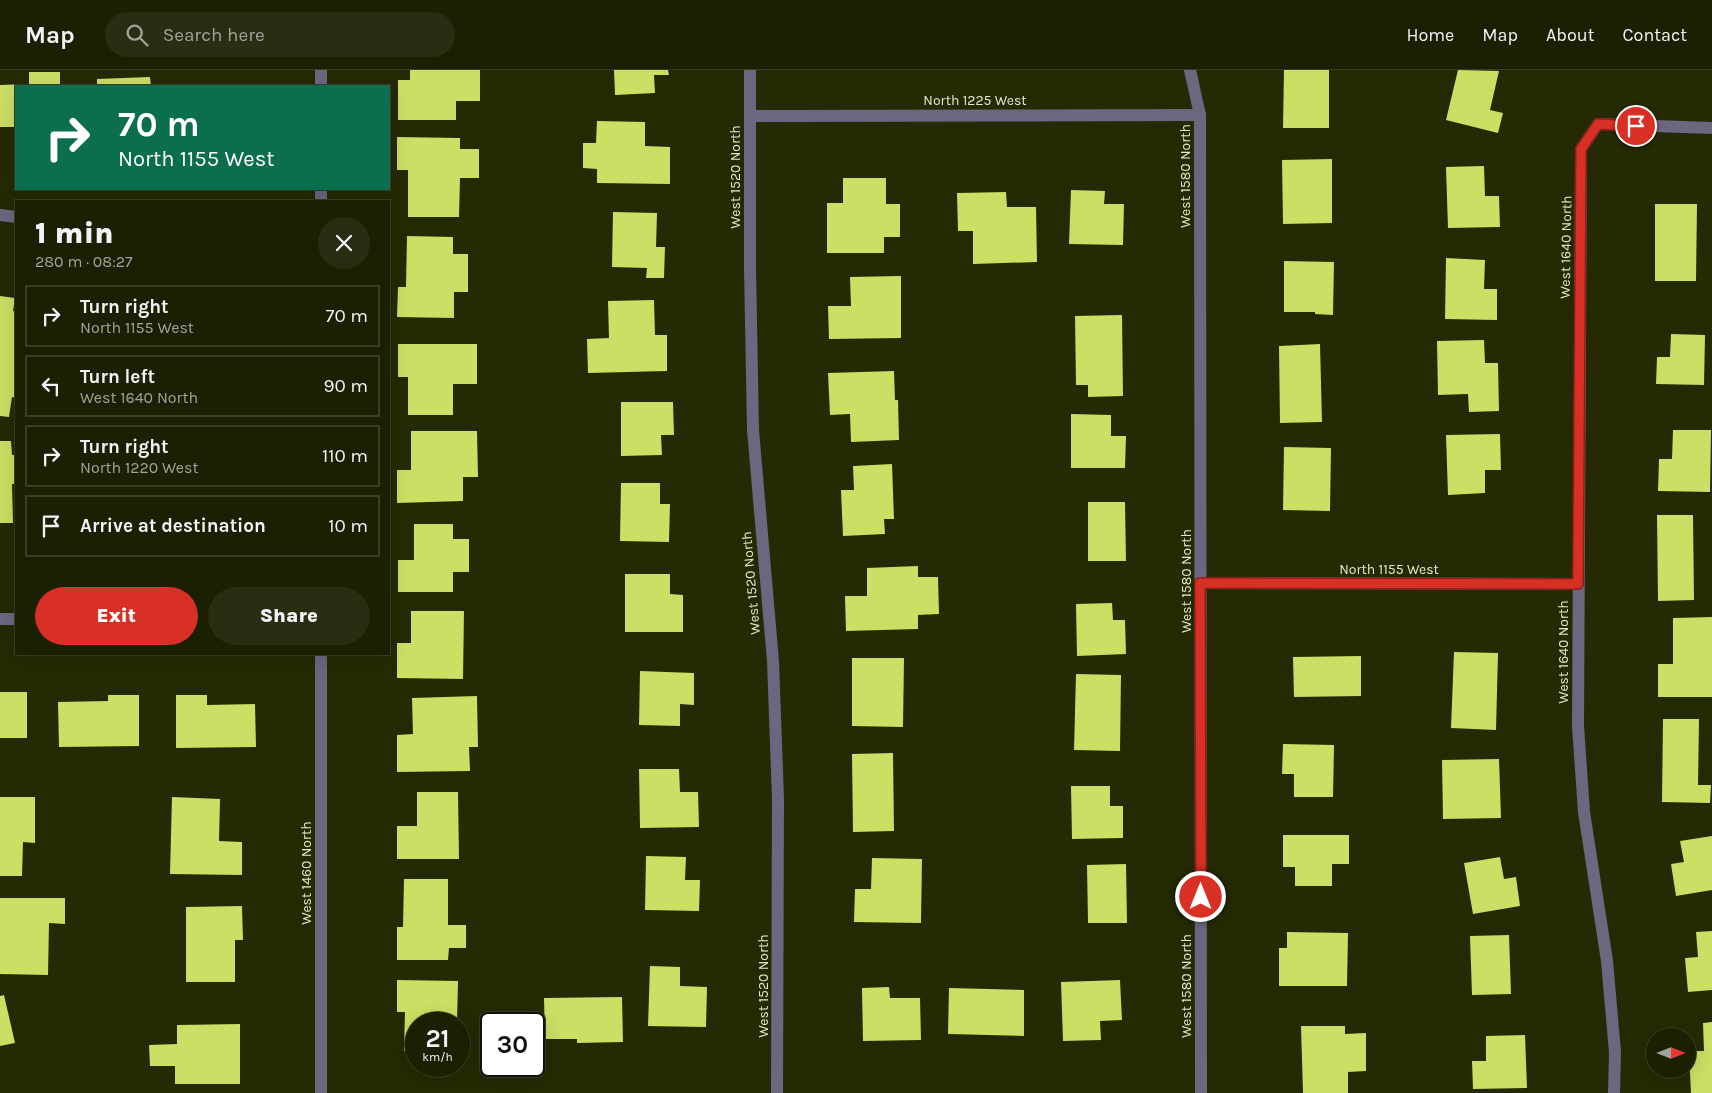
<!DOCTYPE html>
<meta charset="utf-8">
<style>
body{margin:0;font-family:Karla,sans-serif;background:#292d12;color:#f1f3f6;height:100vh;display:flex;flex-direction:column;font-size:19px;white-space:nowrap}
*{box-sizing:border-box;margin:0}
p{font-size:16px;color:#a0a39a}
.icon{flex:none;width:28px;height:28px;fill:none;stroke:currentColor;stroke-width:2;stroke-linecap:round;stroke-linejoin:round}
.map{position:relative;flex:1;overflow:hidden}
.panel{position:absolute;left:15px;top:130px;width:375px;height:455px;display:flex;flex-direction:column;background:#1c2003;border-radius:0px;box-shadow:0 5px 20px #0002,0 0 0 1px #3a3e25}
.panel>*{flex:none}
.top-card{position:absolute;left:15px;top:15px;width:375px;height:105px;border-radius:0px;box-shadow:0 5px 20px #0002,0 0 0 1px #3a3e25;background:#0b6e4f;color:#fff;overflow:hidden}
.needle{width:32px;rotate:90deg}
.buttons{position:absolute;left:1646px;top:958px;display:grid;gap:10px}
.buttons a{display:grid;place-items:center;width:50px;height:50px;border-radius:50%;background:#1c2003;box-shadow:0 5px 20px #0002,0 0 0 1px #3a3e25;font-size:25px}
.speed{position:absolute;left:405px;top:942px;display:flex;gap:10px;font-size:25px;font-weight:700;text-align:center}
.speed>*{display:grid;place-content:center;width:65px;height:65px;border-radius:50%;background:#1c2003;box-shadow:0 5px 20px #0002,0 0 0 1px #3a3e25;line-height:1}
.speed small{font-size:12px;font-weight:400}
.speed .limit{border:2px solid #111;border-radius:8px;background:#fff;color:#111}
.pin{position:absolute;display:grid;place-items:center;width:42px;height:42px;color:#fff;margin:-21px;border:2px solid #fff;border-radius:50%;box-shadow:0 1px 5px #0007}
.me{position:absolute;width:55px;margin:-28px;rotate:0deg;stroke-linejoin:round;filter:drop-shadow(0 0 4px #0008)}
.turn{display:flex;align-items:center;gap:18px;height:105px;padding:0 20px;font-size:22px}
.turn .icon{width:65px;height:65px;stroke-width:2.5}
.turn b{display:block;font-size:35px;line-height:42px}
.round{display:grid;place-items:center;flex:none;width:52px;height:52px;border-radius:26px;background:#292d12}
.head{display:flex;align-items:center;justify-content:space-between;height:85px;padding:0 20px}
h1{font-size:30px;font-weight:800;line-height:38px}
.action{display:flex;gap:10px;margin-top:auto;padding:10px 20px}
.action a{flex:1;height:58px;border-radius:30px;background:#d93025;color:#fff;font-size:20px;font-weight:800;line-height:58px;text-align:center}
.action a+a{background:#292d12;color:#f1f3f6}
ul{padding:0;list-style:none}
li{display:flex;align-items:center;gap:15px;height:62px;margin:0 10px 8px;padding:0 10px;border:2px solid #3a3e25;border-radius:0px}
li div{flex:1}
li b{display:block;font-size:19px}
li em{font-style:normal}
header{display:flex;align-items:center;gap:30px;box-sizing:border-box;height:70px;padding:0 25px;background:#1c2003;border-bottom:1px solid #3a3e25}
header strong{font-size:24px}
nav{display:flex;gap:28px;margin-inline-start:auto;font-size:18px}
.search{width:350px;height:45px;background:#292d12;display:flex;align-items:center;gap:12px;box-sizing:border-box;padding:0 18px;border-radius:28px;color:#a0a39a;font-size:19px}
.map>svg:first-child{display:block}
.building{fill:#ccde63}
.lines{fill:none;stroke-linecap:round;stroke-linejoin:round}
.minor{stroke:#6d6681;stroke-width:12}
.route-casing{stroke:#8d1f18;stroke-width:12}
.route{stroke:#d93025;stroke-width:9}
.labels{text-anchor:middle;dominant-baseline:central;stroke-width:5;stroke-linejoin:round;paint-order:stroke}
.street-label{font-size:14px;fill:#e1e8c4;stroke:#252a04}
</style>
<header>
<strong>Map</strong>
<div class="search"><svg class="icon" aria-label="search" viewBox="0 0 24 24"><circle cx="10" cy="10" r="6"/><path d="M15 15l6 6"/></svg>Search here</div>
<nav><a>Home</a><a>Map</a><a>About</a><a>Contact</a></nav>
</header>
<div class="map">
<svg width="1712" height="1023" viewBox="0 0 1712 1023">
<rect width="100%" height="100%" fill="#252a04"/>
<g class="building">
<polygon points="410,0 480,0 480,31 456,31 456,50 398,50 398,10 410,10"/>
<polygon points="614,0 668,0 669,5 654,5 655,23 615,25"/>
<polygon points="1284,0 1329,0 1329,58 1283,58"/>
<polygon points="1458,0 1499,1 1490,40 1503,43 1498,63 1446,50"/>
<polygon points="29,2 60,2 60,16 16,16 16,57 0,57 0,15 29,14"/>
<polygon points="150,7 151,16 97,16 97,9"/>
<polygon points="597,51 645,52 645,76 670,77 670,114 597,113 597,99 583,98 583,73 596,73"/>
<polygon points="397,67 460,68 460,79 479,79 479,108 460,108 459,147 408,147 408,100 397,100"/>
<polygon points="1332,89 1332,153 1283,154 1282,90"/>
<polygon points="1484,96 1485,126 1499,126 1500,157 1448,158 1446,97"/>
<polygon points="843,108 886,108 886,134 900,134 900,167 884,167 884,183 827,183 827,133 843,133"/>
<polygon points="1071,120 1105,121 1104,134 1124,134 1123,175 1069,174"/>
<polygon points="1006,122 1007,137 1036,137 1037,192 973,194 973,161 958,161 957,123"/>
<polygon points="1655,134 1697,134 1696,211 1655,211"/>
<polygon points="613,142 657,143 656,177 665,177 664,208 646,208 647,198 612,197"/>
<polygon points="407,166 453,167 453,184 468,184 468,222 454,222 454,248 397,247 398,217 406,217"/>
<polygon points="1446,188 1485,190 1484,219 1497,219 1497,250 1445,249"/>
<polygon points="1284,191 1334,192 1333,245 1315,244 1315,242 1284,242"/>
<polygon points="901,206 901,268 829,269 828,236 851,236 850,207"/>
<polygon points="0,226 15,228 13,241 16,242 16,328 12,327 9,347 0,346"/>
<polygon points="654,230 655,265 667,265 667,301 588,303 587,269 609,268 608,231"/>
<polygon points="1122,245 1123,326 1088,327 1088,315 1076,315 1075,246"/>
<polygon points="1671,264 1705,265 1704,315 1656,314 1657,287 1670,287"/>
<polygon points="1484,270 1485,293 1498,293 1499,341 1469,342 1468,324 1438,325 1437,271"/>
<polygon points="398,274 477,274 477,314 453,314 453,345 408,345 408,307 398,307"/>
<polygon points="1320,274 1322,352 1280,353 1279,276"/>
<polygon points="894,301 895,330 898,330 899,370 851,372 850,344 830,345 828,303"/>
<polygon points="621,332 673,332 674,365 661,365 662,385 621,386"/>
<polygon points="1071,344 1111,345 1111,366 1126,366 1125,398 1071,398"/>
<polygon points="1673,360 1711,360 1710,422 1658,421 1659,389 1672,389"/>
<polygon points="411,361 477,361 478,407 463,407 463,431 397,433 397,400 411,400"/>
<polygon points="1500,364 1501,400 1485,400 1485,423 1448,425 1446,365"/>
<polygon points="0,371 11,371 12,385 16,385 16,414 12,414 13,453 0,453"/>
<polygon points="1284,377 1331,378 1330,441 1283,440"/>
<polygon points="892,394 894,449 884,449 885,464 843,466 841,420 854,420 853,396"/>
<polygon points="621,413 660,413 660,434 670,434 669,472 620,471"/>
<polygon points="1088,432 1125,432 1126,491 1088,491"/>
<polygon points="1657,445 1693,445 1694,530 1658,531"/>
<polygon points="414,454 453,454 453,469 469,469 469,502 453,502 453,522 398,522 398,490 414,490"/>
<polygon points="918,496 918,507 938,507 939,544 918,545 918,559 846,561 845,526 867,526 867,498"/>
<polygon points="625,504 670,504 670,524 683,525 683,562 625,562"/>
<polygon points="1112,533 1113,550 1125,550 1126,584 1077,586 1076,534"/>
<polygon points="411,541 464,541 463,609 397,608 397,573 411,573"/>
<polygon points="1712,547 1712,627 1658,627 1658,594 1673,594 1673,548"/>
<polygon points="1454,582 1498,583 1496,660 1451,658"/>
<polygon points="1361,586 1361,626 1294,627 1293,587"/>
<polygon points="852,588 904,588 903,657 852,656"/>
<polygon points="640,601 694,603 694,635 680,634 680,656 639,655"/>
<polygon points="1076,604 1121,605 1120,681 1074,680"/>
<rect x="0" y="622" width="27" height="46"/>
<polygon points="108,625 139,625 139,676 59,677 58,632 108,631"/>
<polygon points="176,625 207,625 207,635 255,634 256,677 176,678"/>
<polygon points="477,626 478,677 469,677 470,701 397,702 397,665 413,664 412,628"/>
<polygon points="1663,649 1699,649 1698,715 1711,715 1710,733 1662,732"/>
<polygon points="1283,674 1334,675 1333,727 1294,727 1294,704 1282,704"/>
<polygon points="893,683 894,761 853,762 852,684"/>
<polygon points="1499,689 1501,748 1443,749 1442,690"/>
<polygon points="639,699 679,699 680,722 698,722 699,757 640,758"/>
<polygon points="1071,716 1110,716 1110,736 1123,736 1123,768 1072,769"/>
<polygon points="417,722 458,722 459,789 397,789 397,756 417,756"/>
<polygon points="0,727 35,727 35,773 23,772 22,806 0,806"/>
<polygon points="172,727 220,729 219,771 242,772 242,805 170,804"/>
<polygon points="1283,765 1349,765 1349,794 1332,794 1332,816 1295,816 1295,797 1283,797"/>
<polygon points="1712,766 1712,820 1676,826 1671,794 1684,792 1680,771"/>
<polygon points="646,786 686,787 685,810 700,810 699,841 645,840"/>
<polygon points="1500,787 1504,809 1516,807 1520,836 1473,844 1464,793"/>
<polygon points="872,788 922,789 921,853 854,852 855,819 871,819"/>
<polygon points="1126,794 1127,853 1088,853 1087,795"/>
<polygon points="404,809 448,809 448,855 466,855 466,878 449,878 448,890 397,890 397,857 403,857"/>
<polygon points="0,828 65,828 65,854 49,853 48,905 0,904"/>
<polygon points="242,836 243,870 235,870 235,912 186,912 186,837"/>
<polygon points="1712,861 1712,920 1688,922 1685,888 1698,887 1696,862"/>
<polygon points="1287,862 1348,863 1347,916 1279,916 1279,878 1287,878"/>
<polygon points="1509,865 1511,924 1472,925 1470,866"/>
<polygon points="650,896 680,897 680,916 707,917 706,957 648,956"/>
<polygon points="397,910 458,911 457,954 416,954 416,981 404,981 405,942 397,942"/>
<polygon points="1120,910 1122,950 1100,951 1101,970 1063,971 1061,912"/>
<polygon points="889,917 890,928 920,928 921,970 863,971 862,918"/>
<polygon points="949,918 1024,920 1024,966 948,964"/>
<polygon points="4,925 15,973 0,976 0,926"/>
<polygon points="622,927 623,972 577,973 577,969 545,969 544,928"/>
<polygon points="1712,952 1712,1023 1691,1023 1689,981 1704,981 1703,953"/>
<polygon points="240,954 240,1014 175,1014 175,996 150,996 149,975 177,974 177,955"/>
<polygon points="1301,956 1345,956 1345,964 1366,963 1366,1001 1348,1002 1348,1023 1303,1023"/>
<polygon points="1525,965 1527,1018 1473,1019 1472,991 1486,991 1486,966"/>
</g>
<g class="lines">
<g class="minor">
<polyline points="321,0 321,16"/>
<polyline points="750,0 750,198 753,360 773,591 778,729 777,1023"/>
<polyline points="1190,0 1200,45 1201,1023"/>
<polyline points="750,46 1200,45"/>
<polyline points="321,119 321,131"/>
<polyline points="0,145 16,147"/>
<polyline points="1201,513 1578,514"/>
<polyline points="0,549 16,549"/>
<polyline points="321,584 321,1023"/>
<polyline points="1614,1023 1615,982 1607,891 1584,742 1578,656 1581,79 1598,54 1712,58"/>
</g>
</g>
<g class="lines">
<defs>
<polyline id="route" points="1201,827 1200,513 1578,514 1581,79 1598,54 1636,56"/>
</defs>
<use href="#route" class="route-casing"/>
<use href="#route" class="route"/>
</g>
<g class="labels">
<g class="street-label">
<text x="975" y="30">North 1225 West</text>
<text transform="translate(1185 106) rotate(-90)">West 1580 North</text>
<text transform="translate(735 107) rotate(-90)">West 1520 North</text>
<text transform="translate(1566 177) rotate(-89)">West 1640 North</text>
<text x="1389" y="499">North 1155 West</text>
<text transform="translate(1186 511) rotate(-90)">West 1580 North</text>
<text transform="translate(751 513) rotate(-95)">West 1520 North</text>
<text transform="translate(1563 582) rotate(-90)">West 1640 North</text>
<text transform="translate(306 803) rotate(-90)">West 1460 North</text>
<text transform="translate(763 916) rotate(-90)">West 1520 North</text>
<text transform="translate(1186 916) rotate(-90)">West 1580 North</text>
</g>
</g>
</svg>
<div class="buttons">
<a><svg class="needle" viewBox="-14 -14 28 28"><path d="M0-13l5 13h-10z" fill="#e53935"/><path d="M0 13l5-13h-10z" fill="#a0a39a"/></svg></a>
</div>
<div class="speed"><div>21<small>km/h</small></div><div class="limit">30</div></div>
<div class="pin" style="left:1636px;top:56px;background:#d93025"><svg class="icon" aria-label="arrive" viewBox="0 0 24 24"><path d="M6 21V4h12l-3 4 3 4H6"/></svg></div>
<svg class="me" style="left:1201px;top:827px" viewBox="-20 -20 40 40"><circle r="17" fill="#d93025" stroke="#fff" stroke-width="3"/><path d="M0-11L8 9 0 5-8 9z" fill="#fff"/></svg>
<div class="top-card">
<div class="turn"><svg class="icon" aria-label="right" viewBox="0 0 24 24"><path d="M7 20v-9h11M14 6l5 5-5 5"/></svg><div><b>70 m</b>North 1155 West</div></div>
</div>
<section class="panel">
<div class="head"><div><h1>1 min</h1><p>280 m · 08:27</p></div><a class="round"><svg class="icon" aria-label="close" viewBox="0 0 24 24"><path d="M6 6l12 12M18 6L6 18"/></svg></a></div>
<ul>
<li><svg class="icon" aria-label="right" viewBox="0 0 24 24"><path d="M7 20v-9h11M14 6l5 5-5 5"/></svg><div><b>Turn right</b><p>North 1155 West</p></div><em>70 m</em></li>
<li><svg class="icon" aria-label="left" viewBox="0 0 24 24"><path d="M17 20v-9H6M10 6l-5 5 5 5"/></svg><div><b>Turn left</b><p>West 1640 North</p></div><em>90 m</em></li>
<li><svg class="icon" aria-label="right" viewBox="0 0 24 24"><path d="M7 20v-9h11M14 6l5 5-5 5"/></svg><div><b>Turn right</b><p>North 1220 West</p></div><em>110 m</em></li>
<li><svg class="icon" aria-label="arrive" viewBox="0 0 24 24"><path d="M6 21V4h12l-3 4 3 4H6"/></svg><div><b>Arrive at destination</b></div><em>10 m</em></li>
</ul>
<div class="action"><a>Exit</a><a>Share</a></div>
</section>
</div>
